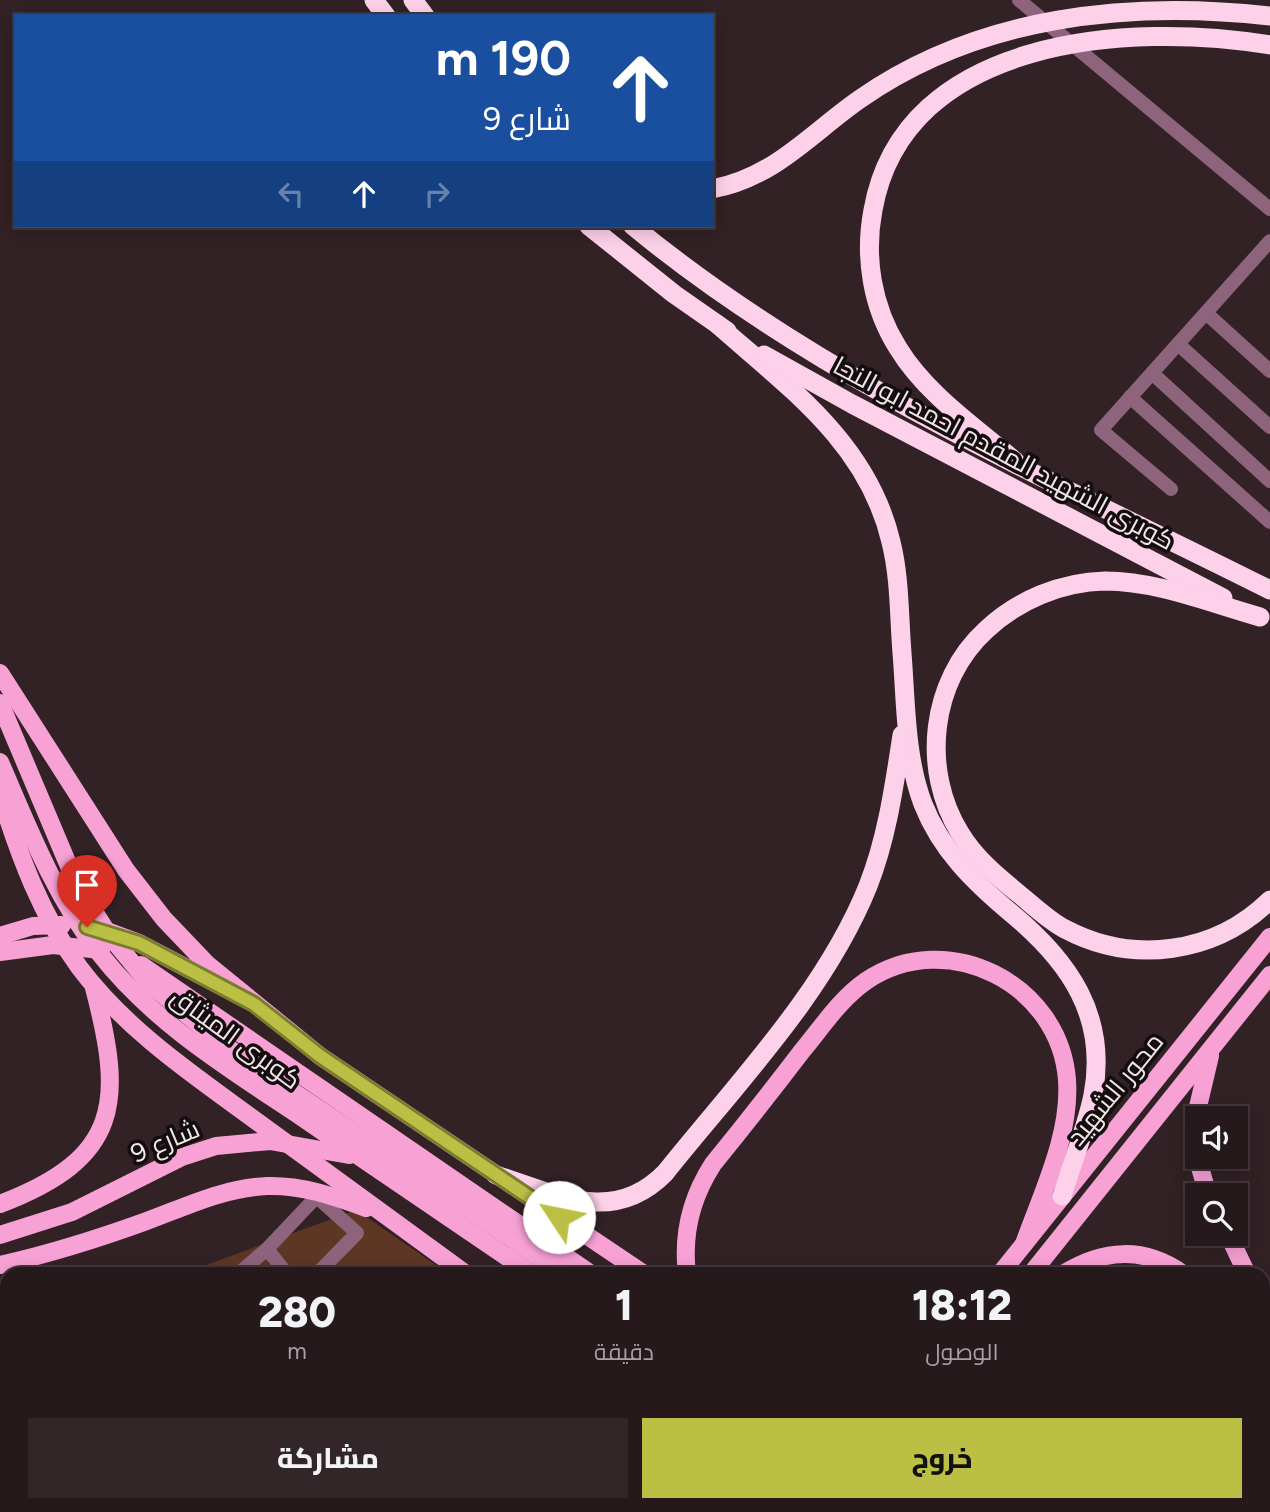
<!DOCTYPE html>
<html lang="ar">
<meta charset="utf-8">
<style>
body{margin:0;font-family:Figtree,Cairo,sans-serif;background:#322629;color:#f1f3f6;direction:rtl;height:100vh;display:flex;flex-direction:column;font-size:26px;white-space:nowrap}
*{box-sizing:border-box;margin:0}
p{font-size:23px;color:#a4a0a3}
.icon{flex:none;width:38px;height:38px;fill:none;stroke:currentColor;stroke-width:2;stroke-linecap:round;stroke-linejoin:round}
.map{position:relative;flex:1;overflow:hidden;direction:ltr}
.sheet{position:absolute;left:0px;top:1267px;width:1270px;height:245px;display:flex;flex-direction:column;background:#26191c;border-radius:21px 21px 0 0;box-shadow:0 4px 18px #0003,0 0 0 2px #42383b;direction:rtl}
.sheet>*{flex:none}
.hud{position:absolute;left:14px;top:14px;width:700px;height:214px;border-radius:0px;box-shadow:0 4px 18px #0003,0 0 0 2px #42383b;direction:rtl;background:#1a4fa0;color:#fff;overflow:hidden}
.tools{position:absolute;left:1185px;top:1106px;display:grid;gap:14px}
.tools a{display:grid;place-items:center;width:63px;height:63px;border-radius:0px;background:#26191c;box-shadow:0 4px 18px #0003,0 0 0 2px #42383b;font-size:35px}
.pin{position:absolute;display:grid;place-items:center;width:60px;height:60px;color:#fff;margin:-72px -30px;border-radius:50% 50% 50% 0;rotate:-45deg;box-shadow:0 0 7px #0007}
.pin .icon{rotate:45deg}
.me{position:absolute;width:77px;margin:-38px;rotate:304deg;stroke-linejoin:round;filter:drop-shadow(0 0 5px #0008)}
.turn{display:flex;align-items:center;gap:24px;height:147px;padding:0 28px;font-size:32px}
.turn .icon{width:91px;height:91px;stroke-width:2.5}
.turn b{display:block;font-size:49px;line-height:60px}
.lanes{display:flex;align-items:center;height:66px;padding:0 28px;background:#0003;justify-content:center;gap:35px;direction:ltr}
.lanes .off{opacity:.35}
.eta{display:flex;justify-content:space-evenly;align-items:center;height:119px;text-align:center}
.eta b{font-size:42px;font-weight:800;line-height:49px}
.primary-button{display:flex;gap:14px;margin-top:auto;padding:14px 28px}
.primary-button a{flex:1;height:80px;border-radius:0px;background:#bbc045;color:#111;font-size:28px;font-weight:800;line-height:80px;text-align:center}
.primary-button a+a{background:#322629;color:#f1f3f6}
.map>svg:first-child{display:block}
.green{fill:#5d3724}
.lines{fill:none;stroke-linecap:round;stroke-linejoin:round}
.minor{stroke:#8e647d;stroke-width:14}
.major{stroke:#f8a1d5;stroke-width:18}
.highway{stroke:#fcd1e9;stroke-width:19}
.route-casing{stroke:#7a7d2d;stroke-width:18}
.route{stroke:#bbc045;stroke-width:12}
.labels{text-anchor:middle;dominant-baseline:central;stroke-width:7;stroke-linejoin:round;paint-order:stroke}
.street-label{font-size:26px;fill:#f0e5e7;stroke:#140d0f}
</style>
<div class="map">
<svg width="1270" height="1512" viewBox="0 0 1270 1512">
<rect width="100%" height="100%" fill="#322125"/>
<g class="green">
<polygon points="356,1210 449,1274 182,1274"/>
<polygon points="7,1338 7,1505 745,1505 747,1512 0,1512 0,1341"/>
</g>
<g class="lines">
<g class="minor">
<polyline points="1019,0 1270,209"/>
<polyline points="1206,313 1270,371"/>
<polyline points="1178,344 1270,427"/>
<polyline points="1152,373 1270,481"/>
<polyline points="1130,397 1270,522"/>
<polyline points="1171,489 1101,430 1270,241"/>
<polyline points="238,1274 267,1249"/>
<polyline points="287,1274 267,1249 321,1192"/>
<polyline points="317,1274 357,1233 317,1197"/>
<polyline points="3,1512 10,1505"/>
<polyline points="71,1512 78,1505"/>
<polyline points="256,1512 262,1505"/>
</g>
<g class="major">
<polyline points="0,673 126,870 164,919 207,964 320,1056 644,1274"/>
<polyline points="0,703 76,883 109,935 148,982 218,1041 564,1274"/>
<path d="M0 762C29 829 55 897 100 954 154 1023 228 1068 300 1116 377 1169 454 1221 532 1274"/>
<path d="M0 794C19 855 41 915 79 967 128 1032 195 1076 259 1123 328 1173 397 1224 466 1274"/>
<polyline points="104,930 139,943 223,987"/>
<polyline points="0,936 33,926 62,925"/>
<polyline points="0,952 53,945 101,950"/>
<polyline points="141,965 591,1274"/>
<polyline points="1197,1152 1197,1111 1210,1056"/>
<polyline points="1197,1157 1208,1195"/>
<path d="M0 1204C121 1158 124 1102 94 988"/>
<polyline points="1228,1234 1247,1274"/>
<polyline points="0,1235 72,1212 182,1157 216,1146 270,1141 349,1155"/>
<path d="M0 1265C49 1254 97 1239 144 1222 185 1207 223 1188 267 1186 302 1185 333 1196 366 1208"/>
<path d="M687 1274C682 1233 691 1198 713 1164 743 1127 773 1089 802 1051 822 1027 840 999 866 981 947 926 1060 984 1067 1080 1071 1135 1042 1193 1024 1244"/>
<polyline points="1000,1274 1270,937"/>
<polyline points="1031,1274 1270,975"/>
<path d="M1063 1274C1103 1249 1144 1246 1183 1274"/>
<polyline points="764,1505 768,1512"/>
<polyline points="871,1505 882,1512"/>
<polyline points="906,1505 917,1512"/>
<polyline points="441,1512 444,1505"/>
<polyline points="811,1512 816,1505"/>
<polyline points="842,1512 847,1505"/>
<polyline points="1132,1512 1139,1505"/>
<polyline points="1173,1512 1177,1505"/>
</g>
<g class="highway">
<polyline points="374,0 386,16"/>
<polyline points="413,0 425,16"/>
<path d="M712 189C774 178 811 133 860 99 979 16 1128 0 1270 16"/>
<polyline points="589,226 674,294 727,331"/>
<path d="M633 226C821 381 1053 481 1270 590"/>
<path d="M717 324C789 388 868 443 891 542 900 578 899 616 902 653 906 702 905 757 923 804 941 850 974 882 1011 913 1069 961 1108 1016 1093 1095 1086 1129 1072 1163 1062 1196"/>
<polyline points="764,355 852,404 1223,598"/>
<path d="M1015 461C975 427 926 394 898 348 872 307 864 257 873 210 904 36 1131 22 1270 45"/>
<path d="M1260 617C1210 603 1157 581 1105 581 1061 582 1018 600 986 630 930 681 921 770 960 833 975 858 997 876 1019 894 1034 906 1048 920 1065 929 1133 965 1215 954 1270 900"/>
<path d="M496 1175C556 1194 613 1226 665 1173 736 1084 825 993 868 886 887 838 894 787 902 735"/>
</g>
</g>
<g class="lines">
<defs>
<polyline id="route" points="87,927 139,943 254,1004 320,1056 559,1217"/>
</defs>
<use href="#route" class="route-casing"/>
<use href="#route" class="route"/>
</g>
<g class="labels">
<g class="street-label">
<text transform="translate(1004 453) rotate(28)">كوبرى الشهيد المقدم احمد ابو النجا</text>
<text transform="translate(236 1038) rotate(36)">كوبرى الميثاق</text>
<text transform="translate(1115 1089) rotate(-51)">محور الشهيد</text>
<text transform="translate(165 1141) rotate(-23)">شارع 9</text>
</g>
</g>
</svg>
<div class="tools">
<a><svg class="icon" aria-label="sound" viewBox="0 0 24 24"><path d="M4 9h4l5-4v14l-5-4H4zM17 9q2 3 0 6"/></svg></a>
<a><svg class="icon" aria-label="search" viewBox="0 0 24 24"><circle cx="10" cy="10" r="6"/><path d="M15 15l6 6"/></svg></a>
</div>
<div class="pin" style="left:87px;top:927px;background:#d93025"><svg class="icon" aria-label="arrive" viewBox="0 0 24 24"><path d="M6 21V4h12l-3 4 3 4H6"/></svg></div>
<svg class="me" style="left:559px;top:1217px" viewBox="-20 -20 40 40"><circle r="19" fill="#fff"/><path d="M0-13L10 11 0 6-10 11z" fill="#bbc045"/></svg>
<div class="hud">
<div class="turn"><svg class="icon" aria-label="ahead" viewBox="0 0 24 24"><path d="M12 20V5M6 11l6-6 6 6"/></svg><div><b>190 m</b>شارع 9</div></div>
<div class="lanes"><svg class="icon off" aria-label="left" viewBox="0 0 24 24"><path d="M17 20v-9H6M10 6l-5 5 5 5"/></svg><svg class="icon" aria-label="ahead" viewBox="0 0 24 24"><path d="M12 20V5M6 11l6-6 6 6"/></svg><svg class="icon off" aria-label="right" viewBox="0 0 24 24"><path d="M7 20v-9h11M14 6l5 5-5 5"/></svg></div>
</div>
<section class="sheet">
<div class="eta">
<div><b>18:12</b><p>الوصول</p></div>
<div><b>1</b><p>دقيقة</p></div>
<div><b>280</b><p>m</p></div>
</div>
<div class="primary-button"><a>خروج</a><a>مشاركة</a></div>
</section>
</div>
